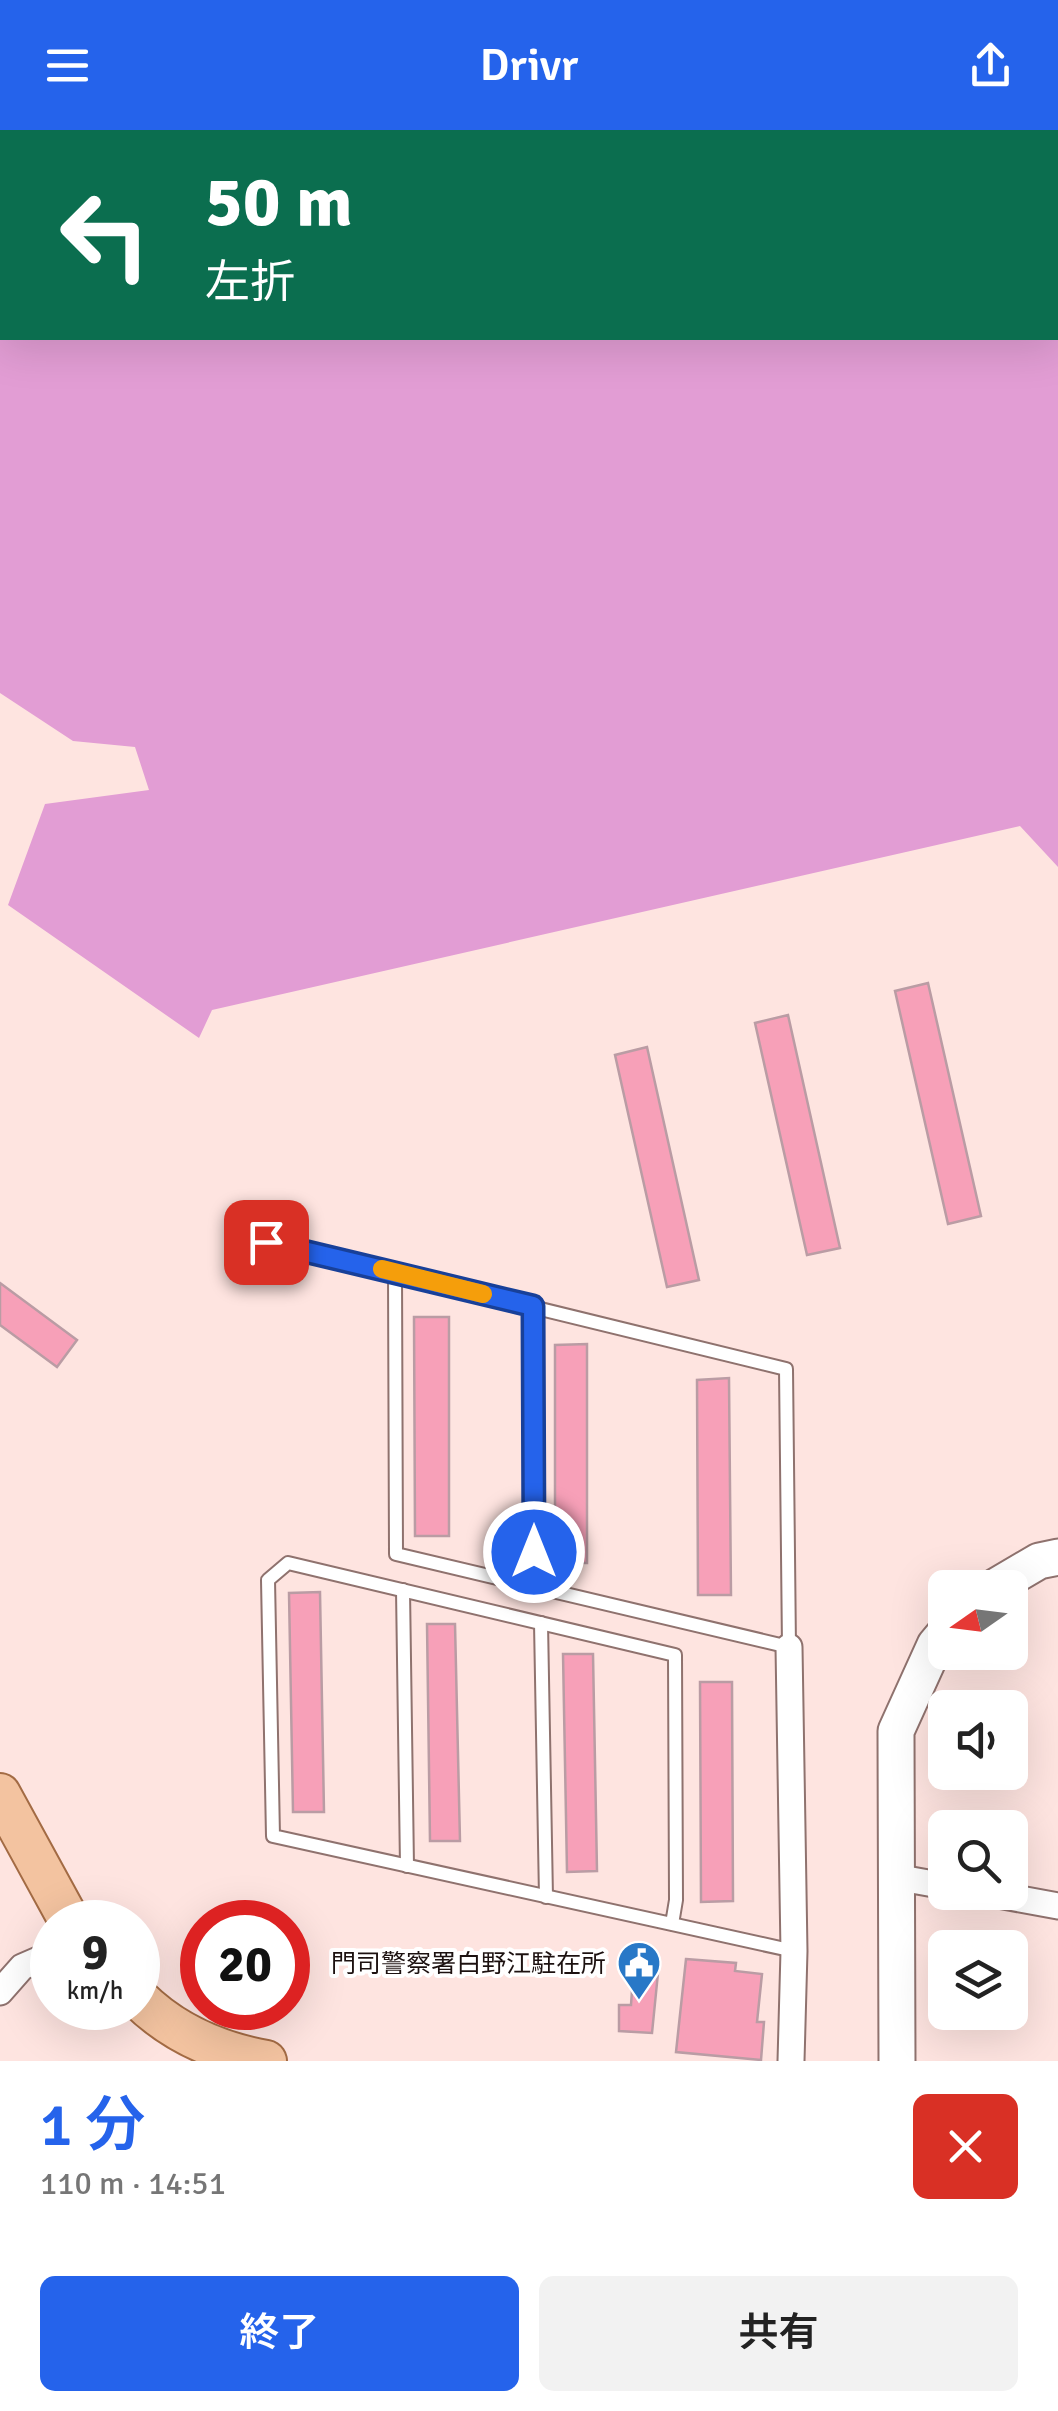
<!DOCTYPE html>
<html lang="ja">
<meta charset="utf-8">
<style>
body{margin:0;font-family:Signika,"Noto Sans JP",sans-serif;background:#f2f2f2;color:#222;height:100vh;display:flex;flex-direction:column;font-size:38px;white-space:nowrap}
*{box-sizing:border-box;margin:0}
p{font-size:32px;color:#767676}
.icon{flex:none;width:55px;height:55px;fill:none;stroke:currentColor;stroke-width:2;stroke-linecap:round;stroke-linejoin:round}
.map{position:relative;height:1931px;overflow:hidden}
.side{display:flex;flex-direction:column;background:#fff;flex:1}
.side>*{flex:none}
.guide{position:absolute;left:0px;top:0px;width:1060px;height:210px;box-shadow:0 10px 40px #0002;background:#0b6e4f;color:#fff;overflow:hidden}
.needle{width:65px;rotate:256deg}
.fabs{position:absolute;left:928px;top:1440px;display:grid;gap:20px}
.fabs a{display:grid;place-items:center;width:100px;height:100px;border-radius:15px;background:#fff;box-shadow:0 10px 40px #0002;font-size:50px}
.speed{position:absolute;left:30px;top:1770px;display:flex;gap:20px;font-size:50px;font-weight:700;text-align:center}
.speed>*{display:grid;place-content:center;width:130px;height:130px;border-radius:50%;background:#fff;box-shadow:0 10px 40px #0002;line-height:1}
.speed small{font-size:25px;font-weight:400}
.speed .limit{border:15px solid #d22;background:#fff;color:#111}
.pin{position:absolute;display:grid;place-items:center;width:85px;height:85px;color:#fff;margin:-42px;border-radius:20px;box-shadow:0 5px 15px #0006}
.me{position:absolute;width:110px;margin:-55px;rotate:0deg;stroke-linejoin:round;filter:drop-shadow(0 0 8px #0008)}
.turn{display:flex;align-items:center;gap:35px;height:210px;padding:0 40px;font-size:45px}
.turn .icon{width:130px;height:130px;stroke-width:2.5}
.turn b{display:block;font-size:70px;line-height:85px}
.round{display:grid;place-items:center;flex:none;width:105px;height:105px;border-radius:15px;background:#f2f2f2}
.head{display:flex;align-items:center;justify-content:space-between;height:170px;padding:0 40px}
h1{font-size:60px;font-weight:600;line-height:75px;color:#2563eb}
.button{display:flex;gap:20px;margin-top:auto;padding:20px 40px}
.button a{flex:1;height:115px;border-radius:15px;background:#2563eb;color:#fff;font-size:40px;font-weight:600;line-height:115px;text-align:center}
.button a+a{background:#f2f2f2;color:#222}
header{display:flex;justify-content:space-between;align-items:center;height:130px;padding:0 40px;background:#2563eb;color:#fff;font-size:45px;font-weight:600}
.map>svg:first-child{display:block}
.water{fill:#e29dd4;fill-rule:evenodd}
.building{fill:#f7a0b8;stroke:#ba9ca4;stroke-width:2.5}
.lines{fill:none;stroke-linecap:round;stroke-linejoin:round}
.lane-casing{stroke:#8f726e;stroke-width:16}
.street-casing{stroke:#8f726e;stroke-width:29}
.secondary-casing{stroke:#8f726e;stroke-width:39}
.primary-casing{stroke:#a36b44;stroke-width:44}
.lane{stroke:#fff;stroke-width:12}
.street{stroke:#fff;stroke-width:25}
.secondary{stroke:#fff;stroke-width:35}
.primary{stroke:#f3c3a0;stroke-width:40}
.route-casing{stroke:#184099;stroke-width:25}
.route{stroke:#2563eb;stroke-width:18}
.slow{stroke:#f59e0b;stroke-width:18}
.labels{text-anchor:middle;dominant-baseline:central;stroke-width:8;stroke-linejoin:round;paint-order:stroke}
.poi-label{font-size:25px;fill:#1c1110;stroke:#fff;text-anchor:end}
</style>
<header><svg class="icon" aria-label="menu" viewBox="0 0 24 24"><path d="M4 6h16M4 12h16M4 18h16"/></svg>Drivr<svg class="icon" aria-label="share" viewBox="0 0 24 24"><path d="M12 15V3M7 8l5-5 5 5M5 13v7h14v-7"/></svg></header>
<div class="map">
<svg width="1058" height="1931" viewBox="0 0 1058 1931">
<rect width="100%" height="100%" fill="#fee4e0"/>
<path class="water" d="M0 0H1058V737L1020 696 212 880 199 908 8 775 45 674 149 660 135 617 73 611 0 563ZM2 2H1058V208H2Z"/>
<g class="building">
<polygon points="928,853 981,1086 948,1094 895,861"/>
<polygon points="788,885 840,1118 807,1125 755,893"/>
<polygon points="647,917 699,1150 667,1157 615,925"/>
<polygon points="0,1153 77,1210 57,1237 0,1195"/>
<polygon points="414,1187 449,1187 449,1406 415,1406"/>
<polygon points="587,1214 587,1433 555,1433 555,1215"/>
<polygon points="729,1248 731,1465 698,1465 697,1250"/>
<polygon points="320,1462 324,1682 293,1682 289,1463"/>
<polygon points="427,1494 455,1494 460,1711 430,1711"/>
<polygon points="563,1524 593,1524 597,1741 567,1742"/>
<polygon points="700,1552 732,1552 733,1771 701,1772"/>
<polygon points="686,1829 736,1833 735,1841 762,1844 757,1892 764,1892 761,1930 676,1922"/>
<polygon points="634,1831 659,1833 652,1903 619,1901 619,1875 631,1875"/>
</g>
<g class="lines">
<defs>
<g id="lane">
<polyline points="266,1112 786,1239 789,1517 396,1424 395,1142"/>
<polyline points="533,1176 534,1457"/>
<polyline points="403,1460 407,1736"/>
<polyline points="541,1493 546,1767"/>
<polyline points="672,1794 676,1770 675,1525 288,1433 268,1450 273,1706 794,1821"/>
</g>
<g id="street">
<polyline points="789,1517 794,1821 791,1931"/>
<polyline points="895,1747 945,1756"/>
<polyline points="982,1762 1058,1776"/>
<polyline points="0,1862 22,1837 52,1824"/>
</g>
<g id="secondary">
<polyline points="993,1458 1039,1431 1058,1427"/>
<polyline points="897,1931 896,1601 935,1515 945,1503"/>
</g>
<g id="primary">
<polyline points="0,1664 70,1792"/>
<path d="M138 1868C173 1903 217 1922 266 1931"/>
</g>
</defs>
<use href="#lane" class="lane-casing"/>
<use href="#street" class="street-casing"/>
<use href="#secondary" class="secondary-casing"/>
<use href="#primary" class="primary-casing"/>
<use href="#lane" class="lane"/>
<use href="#street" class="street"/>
<use href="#secondary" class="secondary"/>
<use href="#primary" class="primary"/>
</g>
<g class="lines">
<defs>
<polyline id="route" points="266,1112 533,1176 534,1422"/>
</defs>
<use href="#route" class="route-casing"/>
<use href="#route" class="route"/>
<polyline class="slow" points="382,1139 483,1164"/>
</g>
<defs>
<symbol id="civic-pin" viewBox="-11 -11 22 30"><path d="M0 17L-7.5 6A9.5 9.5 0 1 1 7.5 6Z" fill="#2878c7" stroke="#fff"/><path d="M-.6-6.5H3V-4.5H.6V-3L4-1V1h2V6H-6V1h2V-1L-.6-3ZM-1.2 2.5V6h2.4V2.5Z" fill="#fff"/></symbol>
</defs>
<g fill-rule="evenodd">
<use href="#civic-pin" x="614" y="1808" width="50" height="68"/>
</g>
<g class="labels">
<g class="poi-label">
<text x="606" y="1833">門司警察署白野江駐在所</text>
</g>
</g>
</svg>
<div class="fabs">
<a><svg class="needle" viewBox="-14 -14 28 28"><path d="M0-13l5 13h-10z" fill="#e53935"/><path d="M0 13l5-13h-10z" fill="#767676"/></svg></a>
<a><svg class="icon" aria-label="sound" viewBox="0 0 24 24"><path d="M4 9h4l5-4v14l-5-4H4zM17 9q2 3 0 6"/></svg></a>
<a><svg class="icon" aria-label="search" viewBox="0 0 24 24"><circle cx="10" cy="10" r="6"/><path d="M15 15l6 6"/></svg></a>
<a><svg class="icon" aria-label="layers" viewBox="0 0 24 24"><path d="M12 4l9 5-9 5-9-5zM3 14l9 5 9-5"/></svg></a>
</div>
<div class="speed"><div>9<small>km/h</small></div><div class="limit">20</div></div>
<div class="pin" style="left:266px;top:1112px;background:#d93025"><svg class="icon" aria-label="arrive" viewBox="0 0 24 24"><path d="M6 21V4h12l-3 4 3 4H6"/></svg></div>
<svg class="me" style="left:534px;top:1422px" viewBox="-20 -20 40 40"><circle r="17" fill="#2563eb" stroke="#fff" stroke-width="3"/><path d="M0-11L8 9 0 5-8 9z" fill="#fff"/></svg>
<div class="guide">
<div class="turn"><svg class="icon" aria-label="left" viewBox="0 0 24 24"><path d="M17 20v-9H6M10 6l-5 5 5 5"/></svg><div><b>50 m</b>左折</div></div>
</div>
</div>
<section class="side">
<div class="head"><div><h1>1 分</h1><p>110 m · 14:51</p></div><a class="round" style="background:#d93025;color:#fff"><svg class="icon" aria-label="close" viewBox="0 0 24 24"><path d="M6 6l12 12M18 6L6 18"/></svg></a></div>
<div class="button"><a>終了</a><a>共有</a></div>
</section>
